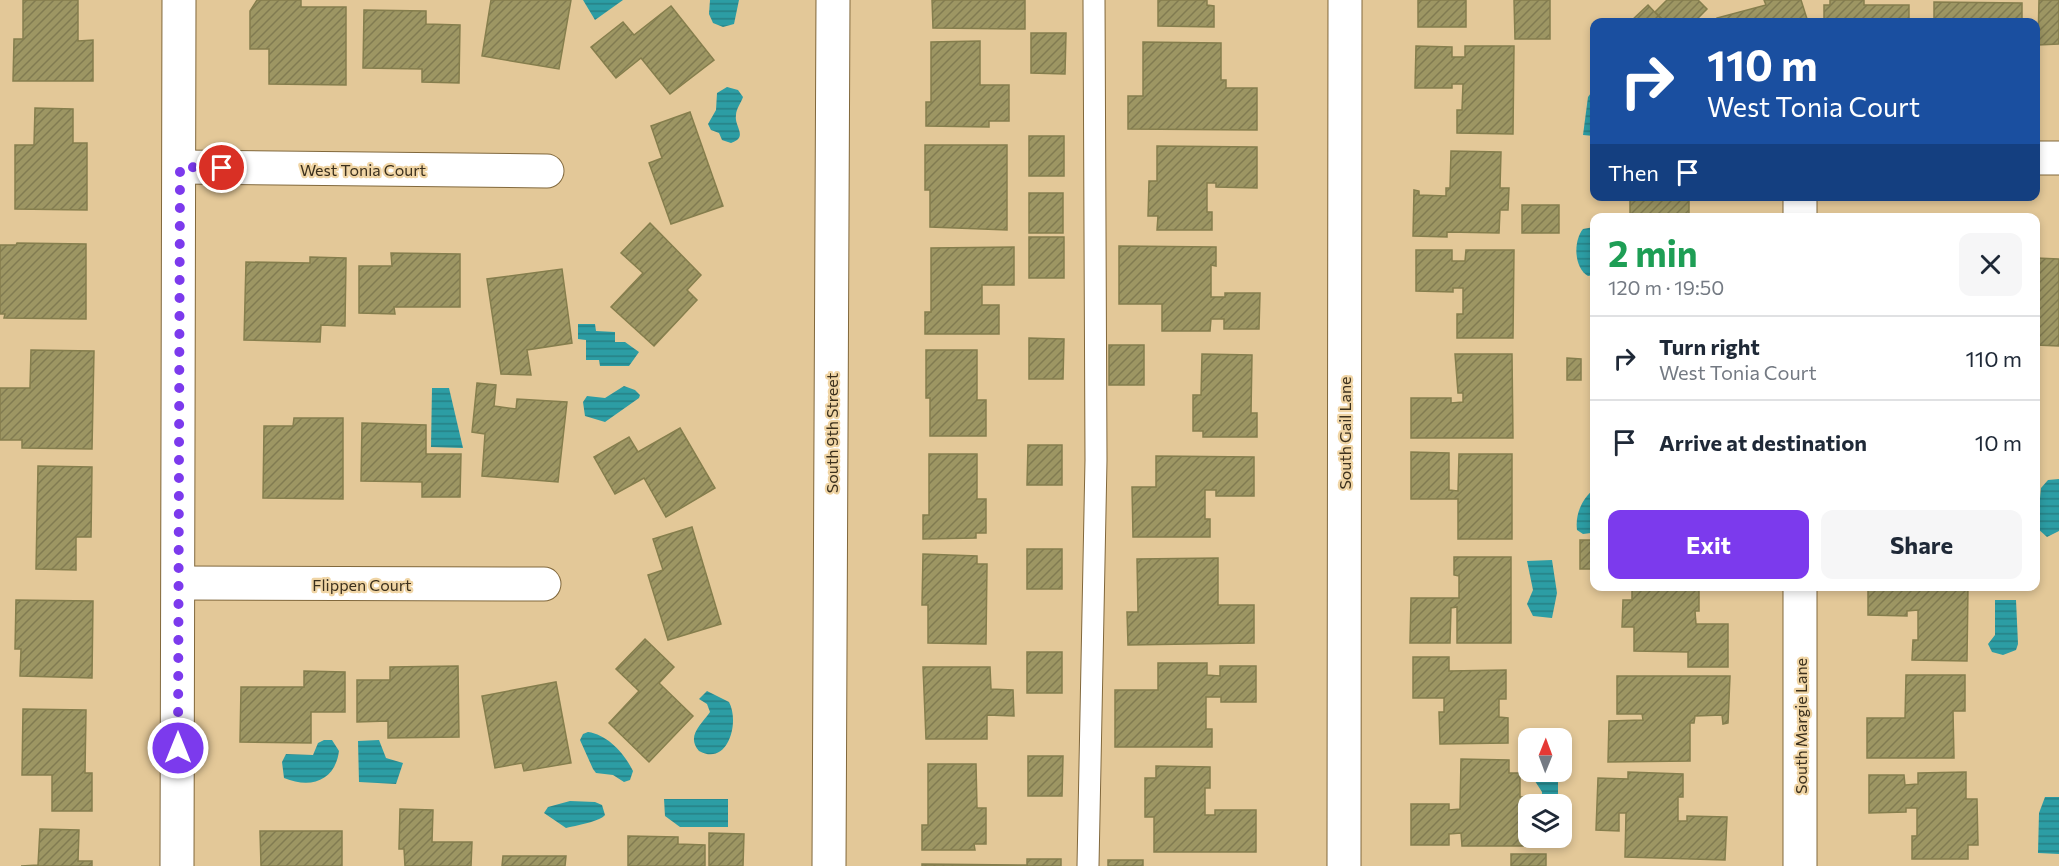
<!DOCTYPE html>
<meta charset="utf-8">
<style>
body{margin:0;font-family:Commissioner,sans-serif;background:#f6f6f7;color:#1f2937;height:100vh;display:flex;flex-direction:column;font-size:22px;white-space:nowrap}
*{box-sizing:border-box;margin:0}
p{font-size:20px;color:#747a83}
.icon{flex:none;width:33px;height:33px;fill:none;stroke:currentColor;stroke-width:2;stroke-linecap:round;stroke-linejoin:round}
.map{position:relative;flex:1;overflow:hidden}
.details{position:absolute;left:1590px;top:213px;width:450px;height:378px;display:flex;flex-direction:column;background:#fff;border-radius:12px;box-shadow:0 3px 9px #0003}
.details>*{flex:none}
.hud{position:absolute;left:1590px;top:18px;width:450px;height:183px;border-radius:12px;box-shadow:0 3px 9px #0003;background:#1a4fa0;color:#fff;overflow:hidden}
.needle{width:39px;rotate:1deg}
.controls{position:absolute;left:1518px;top:728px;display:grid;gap:12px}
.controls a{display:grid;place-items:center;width:54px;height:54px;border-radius:12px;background:#fff;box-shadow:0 3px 9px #0003;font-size:30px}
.pin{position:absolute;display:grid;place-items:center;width:51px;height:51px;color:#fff;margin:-26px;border:3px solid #fff;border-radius:50%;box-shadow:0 2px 6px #0007}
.me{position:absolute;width:66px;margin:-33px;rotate:0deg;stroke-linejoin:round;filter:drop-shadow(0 0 4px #0008)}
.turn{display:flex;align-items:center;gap:21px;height:126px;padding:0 18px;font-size:27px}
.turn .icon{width:78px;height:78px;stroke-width:2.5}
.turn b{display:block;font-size:42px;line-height:51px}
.then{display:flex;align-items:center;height:57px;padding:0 18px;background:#0003;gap:12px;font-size:22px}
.round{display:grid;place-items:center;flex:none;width:63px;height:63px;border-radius:12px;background:#f6f6f7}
.headline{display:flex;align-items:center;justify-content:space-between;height:102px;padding:0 18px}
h1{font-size:36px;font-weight:700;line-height:45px;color:#1e9e55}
.action{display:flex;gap:12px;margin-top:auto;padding:12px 18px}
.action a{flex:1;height:69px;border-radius:12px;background:#7c3aed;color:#fff;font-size:24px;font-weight:700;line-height:69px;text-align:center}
.action a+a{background:#f6f6f7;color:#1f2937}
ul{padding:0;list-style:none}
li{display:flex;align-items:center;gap:18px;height:84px;padding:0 18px;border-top:2px solid #e0e1e3}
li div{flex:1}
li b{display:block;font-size:22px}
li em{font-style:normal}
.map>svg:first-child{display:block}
.water{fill:url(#water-rules)}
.building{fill:url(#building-hatch);stroke:#857e4d;stroke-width:1.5}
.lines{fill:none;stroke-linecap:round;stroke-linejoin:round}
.lane-casing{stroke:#81683c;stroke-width:23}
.street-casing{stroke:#81683c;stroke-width:35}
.secondary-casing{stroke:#81683c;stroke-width:35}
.lane{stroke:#fff;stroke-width:21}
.street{stroke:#fff;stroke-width:33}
.secondary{stroke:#fff;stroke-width:33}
.route{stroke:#7c3aed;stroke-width:10;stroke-dasharray:0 18}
.labels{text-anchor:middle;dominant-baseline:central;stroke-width:4.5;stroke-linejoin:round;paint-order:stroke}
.street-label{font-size:16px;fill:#3b301d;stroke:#f0d5a5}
</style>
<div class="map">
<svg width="2059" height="866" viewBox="0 0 2059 866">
<defs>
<pattern id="water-rules" width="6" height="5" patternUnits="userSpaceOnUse" patternTransform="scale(1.5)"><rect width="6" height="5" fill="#2c9da4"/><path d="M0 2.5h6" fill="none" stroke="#278085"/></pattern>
<pattern id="building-hatch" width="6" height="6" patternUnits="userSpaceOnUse" patternTransform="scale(1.5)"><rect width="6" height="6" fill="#9d9663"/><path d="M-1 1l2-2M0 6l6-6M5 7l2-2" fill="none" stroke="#817b51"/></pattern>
</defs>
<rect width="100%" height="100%" fill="#e3c898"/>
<g class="water">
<polygon points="583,0 623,0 595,20"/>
<polygon points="710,0 739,0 734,24 723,27 713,23 709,14"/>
<path d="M727 87 738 90 743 97C741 103 736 109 736 115 734 127 749 137 731 143L722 140 719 133 711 130 708 124 716 110 717 93Z"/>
<polygon points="1594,89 1594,136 1583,135 1588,97"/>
<path d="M1594 227V275L1588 276C1574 268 1573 241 1583 229Z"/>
<polygon points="578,324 595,324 596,331 615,332 615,342 625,342 639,352 629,366 600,366 599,360 586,360 586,340 578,339"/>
<polygon points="624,386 635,390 640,395 639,398 605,422 585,416 583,402 587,396 605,398"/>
<polygon points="432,388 449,388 463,448 431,447"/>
<polygon points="2059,479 2059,531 2047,537 2037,528 2041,488 2048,480"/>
<path d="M1594 489V526L1591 533 1583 534 1577 530C1575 514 1582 499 1594 489Z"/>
<polygon points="1552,560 1557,593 1552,618 1533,616 1527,604 1533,590 1527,561"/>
<polygon points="1995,600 2016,600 2018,644 2016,650 2003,655 1992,652 1988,644 1995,635"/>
<path d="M707 691 729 702C740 722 728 767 699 751 686 736 701 725 710 712L707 704 699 699Z"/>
<path d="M588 732C608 735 624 753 633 771L630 780 624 782 613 775 596 773 593 769 580 740 583 734Z"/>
<path d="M324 740H332L339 751C335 781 311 789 284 778L282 762 286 754 313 755 318 743Z"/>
<polygon points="379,740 386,758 403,763 396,784 359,782 358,741"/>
<polygon points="1533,771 1558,773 1558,804 1542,804 1542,792 1533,778"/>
<polygon points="2045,797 2059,797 2059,854 2038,853 2039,813"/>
<polygon points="664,799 728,799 728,827 680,827 665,816"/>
<path d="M570 801 595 802 602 805 605 815C601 821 575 826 566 828L544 813 548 807Z"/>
</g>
<g class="building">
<polygon points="23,0 78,0 78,41 93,40 93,81 13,81 14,39 23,39"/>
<polygon points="257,0 301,0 301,7 346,7 346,85 269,84 269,49 250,49 250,11"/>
<polygon points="491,0 571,0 559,69 482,56"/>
<polygon points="932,0 1025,0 1025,29 933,28"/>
<polygon points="1158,0 1207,0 1207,5 1214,6 1214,27 1158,26"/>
<rect x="1418" y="0" width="48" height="27"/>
<polygon points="1514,0 1550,0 1550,39 1515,39"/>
<polygon points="1667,0 1698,0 1707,9 1694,22 1665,22 1655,12"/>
<polygon points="1764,0 1801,0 1808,22 1718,22 1717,18 1766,5"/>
<polygon points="1830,0 1864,0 1864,5 1909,5 1909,22 1824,22 1824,5 1830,5"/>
<polygon points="2039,0 2059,0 2059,44 2038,45"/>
<polygon points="1934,2 2022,3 2022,22 1934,22"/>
<polygon points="1648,5 1664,22 1630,22"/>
<polygon points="671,6 714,60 670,94 641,58 616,78 591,47 623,22 634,35"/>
<polygon points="364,10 426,11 426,24 460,25 459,83 422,82 422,69 363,68"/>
<polygon points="1031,33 1066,33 1065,74 1031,73"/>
<polygon points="980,41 980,85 1009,85 1009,121 989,121 989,127 926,126 926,102 931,102 931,42"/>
<polygon points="1143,42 1221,43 1221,80 1226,80 1226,88 1257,88 1257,130 1128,129 1128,96 1143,96"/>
<polygon points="1416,46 1452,47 1452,57 1465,57 1465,46 1514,46 1513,134 1457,133 1457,110 1462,110 1463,84 1452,84 1452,88 1415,88"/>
<polygon points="35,108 73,109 73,143 87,143 87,210 15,209 15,145 34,145"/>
<polygon points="690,112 723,206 671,224 649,163 662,158 651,126"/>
<rect x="1029" y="136" width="35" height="40"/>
<polygon points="925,145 1007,145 1007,230 930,227 930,190 925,190"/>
<polygon points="1157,146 1257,147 1257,188 1216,187 1216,183 1207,183 1207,212 1212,212 1212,230 1157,230 1158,216 1148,216 1149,181 1157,181"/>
<polygon points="1451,151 1501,152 1500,188 1509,188 1508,210 1500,210 1499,233 1447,232 1447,237 1413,236 1414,190 1419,191 1419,195 1446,196 1446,188 1450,188"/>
<rect x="1029" y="193" width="34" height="40"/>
<rect x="1630" y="196" width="59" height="22"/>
<rect x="1522" y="205" width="37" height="28"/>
<polygon points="650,223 701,275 687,290 697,300 654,346 611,307 643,273 621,253"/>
<rect x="1029" y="237" width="35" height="41"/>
<polygon points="17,243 86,244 86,319 4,318 5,314 0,314 0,245 16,245"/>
<polygon points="1119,246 1216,247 1216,266 1211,265 1211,297 1225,297 1225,293 1260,293 1259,329 1224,329 1224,319 1211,319 1210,331 1162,331 1162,304 1119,304"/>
<polygon points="1014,247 1014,285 982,285 982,305 999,305 999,334 925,334 925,312 931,312 931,248"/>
<polygon points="1416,250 1452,250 1452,261 1465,261 1466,250 1514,250 1513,338 1457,338 1457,314 1463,314 1463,288 1453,288 1453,292 1416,291"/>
<polygon points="391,253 460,254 460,307 394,307 395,314 359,313 359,266 392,266"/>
<polygon points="310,257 346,258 345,326 321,325 320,342 244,340 246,262 310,263"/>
<polygon points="2036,258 2059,259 2059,346 2036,345"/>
<polygon points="562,269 572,343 527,350 531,375 501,374 487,279"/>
<polygon points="1029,338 1064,339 1063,379 1029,379"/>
<rect x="1109" y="345" width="35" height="40"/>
<polygon points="31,350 94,351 92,449 22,448 22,440 0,440 0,388 30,388"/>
<polygon points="926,350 977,350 977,400 986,400 986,436 930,436 930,398 926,398"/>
<polygon points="1202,354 1252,355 1251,413 1257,413 1257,437 1203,437 1203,431 1193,431 1193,395 1201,395"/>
<polygon points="1455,354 1512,354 1513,438 1411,438 1411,398 1451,398 1451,403 1463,402 1463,393 1458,393"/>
<polygon points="1567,358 1581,359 1581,380 1567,380"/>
<polygon points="477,383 496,385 494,406 516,409 517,399 567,402 558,482 482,476 485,434 472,432"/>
<polygon points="294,418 343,418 343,499 263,498 264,426 293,426"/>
<polygon points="362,423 426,425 426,454 461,454 460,497 422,497 422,482 361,481"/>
<polygon points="680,428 715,488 666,517 644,478 615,494 594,457 629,437 638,452"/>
<polygon points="1028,445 1062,445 1062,485 1027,485"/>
<polygon points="1411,452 1449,453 1449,490 1458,491 1459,454 1512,454 1512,539 1458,539 1458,499 1411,499"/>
<polygon points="929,454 977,454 977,499 986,499 986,533 976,533 976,538 923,539 923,515 929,515"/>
<polygon points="1156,456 1254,457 1254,496 1216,496 1216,490 1205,490 1205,519 1210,519 1210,537 1133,537 1132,487 1156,487"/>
<polygon points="38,466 92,467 91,537 76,537 76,570 36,569"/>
<polygon points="692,527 721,624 668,640 648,575 663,570 653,539"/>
<rect x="1580" y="540" width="14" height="29"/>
<rect x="1027" y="549" width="35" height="40"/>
<polygon points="923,554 977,556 977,564 987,564 986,644 928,643 928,605 922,605"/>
<polygon points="1454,557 1511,557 1511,643 1457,643 1457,607 1451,608 1450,643 1410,643 1411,598 1459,598 1459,576 1454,575"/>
<polygon points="1218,558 1218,605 1254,605 1254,643 1128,645 1127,612 1138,612 1137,559"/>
<polygon points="1632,586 1699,586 1699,611 1695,611 1696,624 1728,624 1728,667 1688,667 1688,652 1634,651 1634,627 1622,627 1623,600 1632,600"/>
<polygon points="1868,586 1968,586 1967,661 1912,660 1913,640 1918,640 1918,610 1907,611 1907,616 1868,615"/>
<polygon points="16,600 93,601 92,678 20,676 21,649 15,649"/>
<polygon points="645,639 674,667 659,683 693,716 649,762 609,723 639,691 616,669"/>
<rect x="1027" y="652" width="35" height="41"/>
<polygon points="1413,657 1449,657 1449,671 1506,670 1506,699 1499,699 1499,717 1508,718 1508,743 1440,744 1439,712 1444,712 1444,698 1413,698"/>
<polygon points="1158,663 1207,663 1207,675 1220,676 1220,666 1256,666 1256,702 1221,702 1221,697 1206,697 1206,729 1212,729 1212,747 1115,747 1115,690 1158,690"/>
<polygon points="458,666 459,737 388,738 388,721 357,722 357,680 390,680 390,667"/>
<polygon points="923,667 990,667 991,689 1013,690 1014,716 987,715 987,739 926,739"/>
<polygon points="304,671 345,672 345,712 311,712 311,743 240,742 241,687 304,687"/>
<polygon points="1906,675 1965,675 1965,711 1953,711 1954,758 1867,758 1867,718 1905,718"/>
<polygon points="1617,676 1730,676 1728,723 1723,724 1722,715 1695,716 1694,723 1690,723 1690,761 1608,762 1609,721 1643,720 1642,714 1617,714"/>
<polygon points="556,682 571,763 524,771 522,763 495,768 482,696"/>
<polygon points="23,709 86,710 85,773 92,773 92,811 52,811 52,775 22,775"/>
<polygon points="1028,756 1063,756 1062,796 1028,796"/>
<polygon points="1461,759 1509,760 1509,773 1520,773 1520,797 1536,797 1536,804 1528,804 1528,837 1535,837 1535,846 1462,846 1461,833 1449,834 1449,845 1411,845 1411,804 1449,804 1449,810 1460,809"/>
<polygon points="928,764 976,764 977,808 986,808 986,844 974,844 975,850 922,850 922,825 928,825"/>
<polygon points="1156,766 1210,767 1210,788 1205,788 1205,815 1215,815 1215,810 1256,810 1256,852 1154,852 1154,817 1145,817 1145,778 1156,778"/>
<polygon points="1628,772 1683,774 1683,797 1678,797 1678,821 1687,821 1687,816 1727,817 1725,860 1625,857 1626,813 1619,813 1619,831 1596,830 1598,778 1628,779"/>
<polygon points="1966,772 1966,799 1977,799 1978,845 1968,845 1968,859 1912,859 1912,836 1917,836 1917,808 1906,808 1906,812 1869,813 1869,775 1904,775 1905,785 1918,784 1918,773"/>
<polygon points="400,809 433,810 432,842 472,842 471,866 405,866 404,849 399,849"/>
<polygon points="40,829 79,830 78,861 92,861 92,866 21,866 38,865"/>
<polygon points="260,831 342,831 342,866 261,866"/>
<polygon points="709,833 744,834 743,866 709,866"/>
<polygon points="628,836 678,837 678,844 705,845 705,866 628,866"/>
<rect x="1511" y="854" width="35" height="12"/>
<polygon points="503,856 566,856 565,866 502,866"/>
<rect x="1027" y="859" width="34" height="7"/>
<rect x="1108" y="860" width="35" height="6"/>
<polygon points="922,864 1027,865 1027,866 922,866"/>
</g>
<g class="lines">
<defs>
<polyline id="lane" points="1088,866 1096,460 1094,0"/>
<g id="street">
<polyline points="2036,158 2059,158"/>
<polyline points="180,167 547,171"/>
<polyline points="1800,196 1800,218"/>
<polyline points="180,583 544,584"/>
<polyline points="1800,586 1800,866"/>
<polyline points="177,866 179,0"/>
<polyline points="1344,866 1345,0"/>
</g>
<polyline id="secondary" points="829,866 833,0"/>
</defs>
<use href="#lane" class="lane-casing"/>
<use href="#street" class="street-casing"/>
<use href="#secondary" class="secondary-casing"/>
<use href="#lane" class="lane"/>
<use href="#street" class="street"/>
<use href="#secondary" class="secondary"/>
</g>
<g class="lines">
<polyline class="route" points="178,748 180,167 222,168"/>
</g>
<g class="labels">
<g class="street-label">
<text x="363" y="169">West Tonia Court</text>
<text transform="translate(831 433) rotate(-90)">South 9th Street</text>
<text transform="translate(1344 433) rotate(-90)">South Gail Lane</text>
<text x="362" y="584">Flippen Court</text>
<text transform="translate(1800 726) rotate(-90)">South Margie Lane</text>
</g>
</g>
</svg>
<div class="controls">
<a><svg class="needle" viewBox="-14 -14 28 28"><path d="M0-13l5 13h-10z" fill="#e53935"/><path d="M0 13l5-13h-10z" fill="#747a83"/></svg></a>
<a><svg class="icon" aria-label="layers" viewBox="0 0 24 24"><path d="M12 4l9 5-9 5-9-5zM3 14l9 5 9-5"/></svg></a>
</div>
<div class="pin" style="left:222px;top:168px;background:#d93025"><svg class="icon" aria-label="arrive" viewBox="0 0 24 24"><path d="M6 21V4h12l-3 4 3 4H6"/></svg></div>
<svg class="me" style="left:178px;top:748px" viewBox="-20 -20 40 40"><circle r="17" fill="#7c3aed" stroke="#fff" stroke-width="3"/><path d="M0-11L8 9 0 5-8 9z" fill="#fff"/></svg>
<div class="hud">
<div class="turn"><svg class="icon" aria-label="right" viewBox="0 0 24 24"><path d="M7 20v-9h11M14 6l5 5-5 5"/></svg><div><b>110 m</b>West Tonia Court</div></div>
<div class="then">Then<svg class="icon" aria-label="arrive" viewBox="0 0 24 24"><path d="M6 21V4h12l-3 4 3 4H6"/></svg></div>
</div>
<section class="details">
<div class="headline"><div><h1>2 min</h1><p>120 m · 19:50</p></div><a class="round"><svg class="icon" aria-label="close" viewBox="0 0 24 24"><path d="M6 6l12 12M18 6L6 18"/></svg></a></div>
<ul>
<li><svg class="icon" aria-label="right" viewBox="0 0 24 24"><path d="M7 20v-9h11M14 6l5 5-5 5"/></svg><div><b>Turn right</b><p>West Tonia Court</p></div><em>110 m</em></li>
<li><svg class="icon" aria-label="arrive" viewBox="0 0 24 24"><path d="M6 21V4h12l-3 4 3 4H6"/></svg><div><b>Arrive at destination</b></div><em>10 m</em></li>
</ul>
<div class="action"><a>Exit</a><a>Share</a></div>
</section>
</div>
